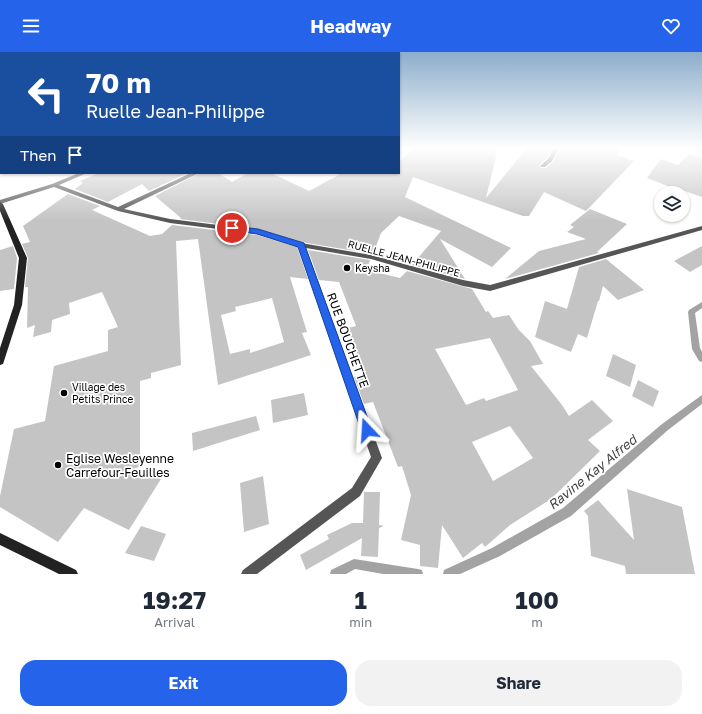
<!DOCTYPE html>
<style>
body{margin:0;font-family:"Golos Text",sans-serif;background:#f2f2f3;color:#1f2937;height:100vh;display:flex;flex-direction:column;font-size:15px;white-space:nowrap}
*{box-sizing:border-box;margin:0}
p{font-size:13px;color:#747a83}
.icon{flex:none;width:22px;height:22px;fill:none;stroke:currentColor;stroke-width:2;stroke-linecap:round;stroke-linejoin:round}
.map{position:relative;height:522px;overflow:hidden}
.panel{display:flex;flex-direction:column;background:#fff;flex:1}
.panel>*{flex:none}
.guide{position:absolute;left:0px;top:0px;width:400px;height:122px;box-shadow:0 1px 3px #0004;background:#1a4fa0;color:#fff;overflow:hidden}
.tools{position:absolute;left:654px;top:134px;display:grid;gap:8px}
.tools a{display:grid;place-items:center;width:36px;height:36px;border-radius:50%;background:#fff;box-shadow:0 1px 3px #0004;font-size:20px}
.pin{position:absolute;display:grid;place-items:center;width:34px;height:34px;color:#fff;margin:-17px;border:2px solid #fff;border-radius:50%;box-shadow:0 1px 4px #0007}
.me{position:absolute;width:44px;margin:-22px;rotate:340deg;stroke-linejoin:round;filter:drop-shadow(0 0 3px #0008)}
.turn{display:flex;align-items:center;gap:14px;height:84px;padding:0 20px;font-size:18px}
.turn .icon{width:52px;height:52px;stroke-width:2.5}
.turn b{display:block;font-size:28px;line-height:34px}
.then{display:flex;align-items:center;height:38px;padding:0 20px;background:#0003;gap:8px;font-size:15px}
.eta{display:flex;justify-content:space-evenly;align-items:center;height:68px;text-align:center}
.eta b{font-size:24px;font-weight:700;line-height:28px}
.button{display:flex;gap:8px;margin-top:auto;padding:8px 20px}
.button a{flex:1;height:46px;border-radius:16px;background:#2563eb;color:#fff;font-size:16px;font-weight:700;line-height:46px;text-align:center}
.button a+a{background:#f2f2f3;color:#1f2937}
header{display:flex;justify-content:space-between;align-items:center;height:52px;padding:0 20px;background:#2563eb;color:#fff;font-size:18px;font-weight:700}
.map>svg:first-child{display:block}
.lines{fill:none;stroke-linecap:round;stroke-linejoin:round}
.stream{fill:#a3a3a3;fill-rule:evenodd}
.building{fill:#c4c4c4;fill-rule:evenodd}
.street{fill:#555;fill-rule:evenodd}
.secondary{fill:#222;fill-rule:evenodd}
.route{fill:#2563eb;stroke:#184099}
.poi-dot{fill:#000;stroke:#fff;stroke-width:1.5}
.labels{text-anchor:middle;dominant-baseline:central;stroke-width:3.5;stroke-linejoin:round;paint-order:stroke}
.street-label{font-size:10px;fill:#000;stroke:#fff}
.poi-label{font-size:10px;fill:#000;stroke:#fff;text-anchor:start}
.near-street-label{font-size:12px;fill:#000;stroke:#fff}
.near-poi-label{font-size:12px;fill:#000;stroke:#fff;text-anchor:start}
.near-water-label{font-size:13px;font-style:italic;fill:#444;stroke:#fff}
</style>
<header><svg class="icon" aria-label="menu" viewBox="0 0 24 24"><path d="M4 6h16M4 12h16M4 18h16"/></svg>Headway<svg class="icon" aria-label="heart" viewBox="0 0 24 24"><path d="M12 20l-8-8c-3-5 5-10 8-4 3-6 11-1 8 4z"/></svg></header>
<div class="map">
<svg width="702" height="522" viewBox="0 0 702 522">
<rect width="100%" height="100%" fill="#fff"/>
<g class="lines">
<g class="stream">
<polygon points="702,250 702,256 695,261 700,296 702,300 702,310 699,309 692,297 688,260 689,258"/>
<polygon points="702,343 702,352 668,378 571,464 500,504 460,522 443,522 444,518 492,496 563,456 662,372"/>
<polygon points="354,507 418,517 422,518 423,522 383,522 355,517 346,522 330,522 331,518"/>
</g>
</g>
<g class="building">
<polygon points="414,96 498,96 486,146 527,96 553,96 547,106 539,113 541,116 546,116 553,110 560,96 621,96 617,103 634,109 586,159 544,140 529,164 523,164 413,125 405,145 511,196 492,215 440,187 465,227 412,213 441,179 399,164 381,181 373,202 301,190 258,177 180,167 181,166 155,144 200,121 218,121 232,130 248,121 271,121 309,139 342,121 399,121 399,110"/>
<polygon points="689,102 702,106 702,145 679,137 678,138 647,126 661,107 678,113"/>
<polygon points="99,121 187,121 149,139 142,132 108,150 75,137 83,131 80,129"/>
<path d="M68 142 100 154 92 158 150 184 162 182 172 173 257 183 297 195 308 227 290 225 307 280 302 281 311 303 218 333 198 187 176 189 181 313 151 321V326L140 329V415L135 416 161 427 129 478 84 456 58 490 0 455V444L14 377 45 369 54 314 108 299V278L118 275 102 240 69 251 70 262 52 268 51 280 33 285 35 273 27 276 28 235H25L28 206 22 192 30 190 23 174ZM272 246 284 290 250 301V297L230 302 221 263 236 259 235 255Z"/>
<polygon points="590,157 627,172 597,200 599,201 505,227 539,199 586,187 567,180 574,175 570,173"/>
<polygon points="13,194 17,206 14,237 0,239 0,198"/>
<polygon points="702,194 702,213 690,220 674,209"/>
<path d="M308 198 370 208 367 218 400 226 407 219 472 237 486 260 488 259 493 266 509 263 518 277 530 289 543 312 531 314 562 353 569 364 592 348 613 369 588 388 600 399 551 447 510 473 485 495 482 491 463 506 442 473 438 516 420 514V493L401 488 411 443 402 414 398 415 373 350 364 352 354 325 364 323 348 276 356 274 339 230 319 228ZM490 286 518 338 486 349 484 346 466 353 435 297ZM510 374 533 406 493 429 472 390Z"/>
<polygon points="606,207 644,238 618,248 603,234 599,249 598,249 587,286 578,282 571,300 535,285 545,249 567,257 579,215"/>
<polygon points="613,302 636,313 630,335 606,324"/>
<polygon points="638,328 659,339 653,355 632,344"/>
<polygon points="304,341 308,363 273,371 271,348"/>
<polygon points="256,364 260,378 193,399 192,381"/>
<polygon points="263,424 269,472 244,480 240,431"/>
<polygon points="627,437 682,455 695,522 626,522 625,514 591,504 588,464 584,459 598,448 634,488"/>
<polygon points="364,440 380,440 379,473 384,474 379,476 378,505 361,504 362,486 306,518 300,503 329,487 327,483 352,471 363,471"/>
<polygon points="141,474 166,482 154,509 125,501"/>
</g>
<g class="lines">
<g class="street">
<polygon points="554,96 559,96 552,109 545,115 541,115 540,114 548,107"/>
<rect x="0" y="99" width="1" height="4"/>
<polygon points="79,121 87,121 59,133 118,155 191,121 199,121 124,157 170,167 258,178 301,191 371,203 463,228 490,233 702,174 702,178 490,239 463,234 371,207 306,196 382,406 360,444 257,522 241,522 243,518 352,436 371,405 298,194 257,182 170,171 118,159 54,135 0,152 0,148 52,132"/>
</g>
<g class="secondary">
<polygon points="0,150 3,152 27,206 22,253 4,309 3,312 0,313 0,296 14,253 19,206 0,159"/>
<polygon points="0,481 76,518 78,522 59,522 0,493"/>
</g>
</g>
<linearGradient id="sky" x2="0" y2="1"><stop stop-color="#8cadcc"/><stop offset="0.57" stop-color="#fff"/><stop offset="1" stop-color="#fff" stop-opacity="0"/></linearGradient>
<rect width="702" height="169" fill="url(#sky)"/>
<polygon class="route" points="232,174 258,177 304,191 372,378 371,382 367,383 363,382 361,378 298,195 257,182 229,178 229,175"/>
<g class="poi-dot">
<circle cx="347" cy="216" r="4"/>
<circle cx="64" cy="341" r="4"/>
<circle cx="58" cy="413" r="4"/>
</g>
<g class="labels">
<g class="street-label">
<text transform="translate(404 206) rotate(15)">RUELLE JEAN-PHILIPPE</text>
</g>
<g class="poi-label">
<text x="355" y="216">Keysha</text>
<text x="72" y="335">Village des<tspan x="72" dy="12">Petits Prince</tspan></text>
</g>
<g class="near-street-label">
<text transform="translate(348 288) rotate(70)">RUE BOUCHETTE</text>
</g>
<g class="near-poi-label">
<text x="66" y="406">Eglise Wesleyenne<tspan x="66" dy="14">Carrefour-Feuilles</tspan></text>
</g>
<g class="near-water-label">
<text transform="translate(592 420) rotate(-39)">Ravine Kay Alfred</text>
</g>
</g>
</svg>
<div class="tools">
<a><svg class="icon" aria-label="layers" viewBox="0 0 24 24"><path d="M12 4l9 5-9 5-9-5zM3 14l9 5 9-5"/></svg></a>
</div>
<div class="pin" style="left:232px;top:176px;background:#d93025"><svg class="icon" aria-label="arrive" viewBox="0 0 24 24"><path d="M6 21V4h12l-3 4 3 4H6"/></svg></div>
<svg class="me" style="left:367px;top:378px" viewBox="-20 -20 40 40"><path d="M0-17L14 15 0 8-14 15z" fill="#2563eb" stroke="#fff" stroke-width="4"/></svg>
<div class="guide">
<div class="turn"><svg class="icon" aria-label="left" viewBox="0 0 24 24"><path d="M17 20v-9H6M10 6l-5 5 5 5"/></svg><div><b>70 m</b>Ruelle Jean-Philippe</div></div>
<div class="then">Then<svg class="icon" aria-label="arrive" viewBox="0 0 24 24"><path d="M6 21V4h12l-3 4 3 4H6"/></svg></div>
</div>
</div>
<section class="panel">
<div class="eta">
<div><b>19:27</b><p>Arrival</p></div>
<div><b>1</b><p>min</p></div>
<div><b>100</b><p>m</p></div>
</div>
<div class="button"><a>Exit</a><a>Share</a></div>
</section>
